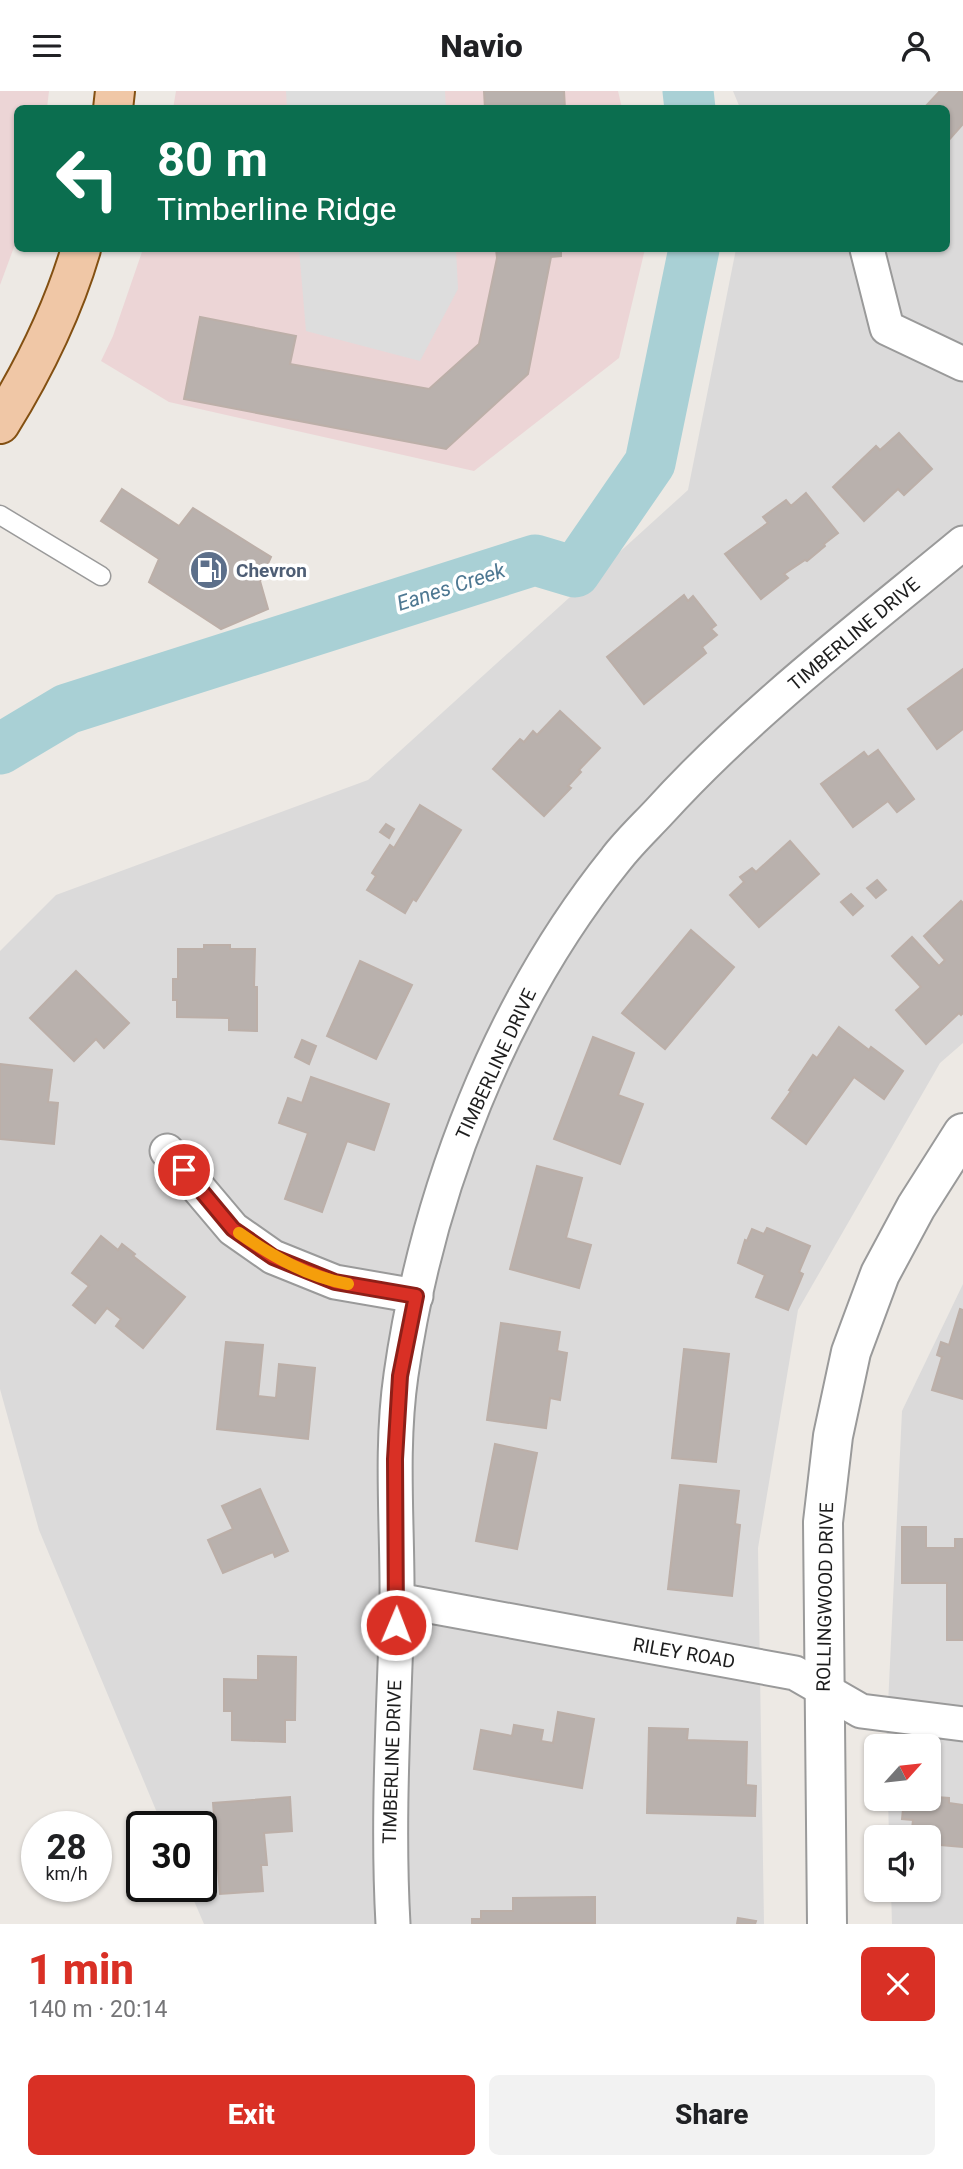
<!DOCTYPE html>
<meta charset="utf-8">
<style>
body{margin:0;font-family:Roboto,sans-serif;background:#f2f2f2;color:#202124;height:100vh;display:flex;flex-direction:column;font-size:26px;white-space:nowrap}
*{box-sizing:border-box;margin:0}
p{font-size:23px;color:#757577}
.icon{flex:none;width:38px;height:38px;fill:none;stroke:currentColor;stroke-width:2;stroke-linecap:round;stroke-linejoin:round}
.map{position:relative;height:1833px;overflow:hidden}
.details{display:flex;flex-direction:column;background:#fff;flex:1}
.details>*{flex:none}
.guide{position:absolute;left:14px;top:14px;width:936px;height:147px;border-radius:10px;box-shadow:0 2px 5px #0004;background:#0b6e4f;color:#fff;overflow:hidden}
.needle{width:46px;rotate:63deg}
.fabs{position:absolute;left:864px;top:1643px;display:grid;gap:14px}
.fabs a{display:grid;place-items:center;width:77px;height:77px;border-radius:10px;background:#fff;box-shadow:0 2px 5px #0004;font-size:35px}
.speed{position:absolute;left:21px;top:1720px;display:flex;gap:14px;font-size:35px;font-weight:700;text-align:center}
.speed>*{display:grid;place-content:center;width:91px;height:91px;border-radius:50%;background:#fff;box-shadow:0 2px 5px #0004;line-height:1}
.speed small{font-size:18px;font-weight:400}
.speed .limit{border:4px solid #111;border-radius:10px;background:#fff;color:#111}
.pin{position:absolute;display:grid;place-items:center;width:60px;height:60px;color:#fff;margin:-30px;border:4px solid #fff;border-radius:50%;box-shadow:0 2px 7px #0007}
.me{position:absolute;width:77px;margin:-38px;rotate:1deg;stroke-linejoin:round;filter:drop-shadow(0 0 5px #0008)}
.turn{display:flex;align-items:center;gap:24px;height:147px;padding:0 28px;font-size:32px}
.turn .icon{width:91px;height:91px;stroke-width:2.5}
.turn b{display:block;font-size:49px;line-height:60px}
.round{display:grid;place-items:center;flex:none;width:74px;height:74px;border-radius:10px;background:#f2f2f2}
.overview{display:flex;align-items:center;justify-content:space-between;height:119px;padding:0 28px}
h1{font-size:42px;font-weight:800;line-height:52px;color:#d93025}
.button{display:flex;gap:14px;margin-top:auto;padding:14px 28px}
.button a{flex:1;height:80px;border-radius:10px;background:#d93025;color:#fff;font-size:28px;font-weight:800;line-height:80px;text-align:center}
.button a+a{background:#f2f2f2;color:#202124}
header{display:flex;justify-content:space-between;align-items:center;height:91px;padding:0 28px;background:#fff;font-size:32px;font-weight:800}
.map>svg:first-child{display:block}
.residential{fill:#dbdada}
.commercial{fill:#ecd5d6}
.parking{fill:#ddd}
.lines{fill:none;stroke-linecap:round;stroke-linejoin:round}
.river{stroke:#a9d0d5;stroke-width:51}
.building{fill:#b9b1ad;stroke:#bcafa8;stroke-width:2}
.service-casing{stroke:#9a9a9a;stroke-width:21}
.minor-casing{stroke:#9a9a9a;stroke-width:37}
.tertiary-casing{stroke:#9a9a9a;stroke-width:42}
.primary-casing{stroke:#835012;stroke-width:42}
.service{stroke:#fff;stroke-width:18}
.minor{stroke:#fff;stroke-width:33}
.tertiary{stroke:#fff;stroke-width:38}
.primary{stroke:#f0c7a6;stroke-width:38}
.route-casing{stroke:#8d1f18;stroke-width:18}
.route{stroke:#d93025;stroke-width:12}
.slow{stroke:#f59e0b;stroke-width:12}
.labels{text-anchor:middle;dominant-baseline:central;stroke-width:7;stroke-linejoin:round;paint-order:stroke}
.service-label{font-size:19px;font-weight:bold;fill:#4e5e75;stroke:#fff;text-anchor:start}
.street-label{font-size:19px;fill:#1d1d1d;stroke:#fff}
.water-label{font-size:21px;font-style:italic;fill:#4e7892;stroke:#fff}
</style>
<header><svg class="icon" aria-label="menu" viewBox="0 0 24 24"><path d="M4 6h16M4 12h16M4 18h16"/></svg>Navio<svg class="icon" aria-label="person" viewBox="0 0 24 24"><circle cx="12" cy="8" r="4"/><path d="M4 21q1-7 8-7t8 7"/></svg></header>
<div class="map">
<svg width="963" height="1833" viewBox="0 0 963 1833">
<rect width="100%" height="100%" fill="#ede9e4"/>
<g class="residential">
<polygon points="733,0 963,0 963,952 940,972 798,1219 758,1457 764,1833 204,1833 188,1796 201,1796 201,1736 163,1736 39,1439 0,1298 0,860 56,804 368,689 688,399 736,158 947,158 947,18 740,17"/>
<polygon points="963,1193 963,1833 892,1833 891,1799 929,1799 929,1746 889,1746 888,1708 929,1708 929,1656 886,1656 902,1320"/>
</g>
<g class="commercial">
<polygon points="0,0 49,0 47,17 18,18 17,148 0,194"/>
<polygon points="176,0 618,0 622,17 173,18"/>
<polygon points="143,158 645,158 619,267 474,380 169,311 101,270 113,245"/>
</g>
<g class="parking">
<polygon points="286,0 445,0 446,17 287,17"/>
<polygon points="299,158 456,158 458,198 420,270 306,240"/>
</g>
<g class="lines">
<g class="river">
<polyline points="688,0 690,18"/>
<polyline points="0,658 67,618 535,469 575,481 650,372 694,158"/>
</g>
</g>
<g class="building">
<polygon points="484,0 564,0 565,18 485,18"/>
<polygon points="940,0 963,0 963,33 947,51 947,18 925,16"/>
<polygon points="496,158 561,158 561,165 551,166 528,283 446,358 184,308 200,226 296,245 290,273 429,298 479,253 497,167"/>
<polygon points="899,342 932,378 904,404 898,398 864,430 833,396 876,355 880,359"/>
<polygon points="122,398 179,435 193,417 271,466 260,490 268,518 221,538 149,491 159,468 101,430"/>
<polygon points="806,402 838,442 824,453 825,455 807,470 805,469 784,483 788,487 761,508 725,463 768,432 763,426 786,409 791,415"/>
<polygon points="684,504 688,510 693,505 716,534 711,538 717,544 702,556 706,562 644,613 607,566"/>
<polygon points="963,578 963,638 937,658 908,618"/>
<polygon points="560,620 600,657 579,679 581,681 568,695 571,697 544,725 493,678 520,648 524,651 533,640 537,644"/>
<polygon points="878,659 914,708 897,721 888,710 853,736 821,693 864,661 868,666"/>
<polygon points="420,714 461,739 416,810 413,808 405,822 367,799 376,785 372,782 390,754 394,757"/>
<polygon points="386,733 394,738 389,747 380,741"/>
<polygon points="790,750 819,783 759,836 730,804 744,791 740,786 752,777 756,781"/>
<polygon points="877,789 886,799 876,807 867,797"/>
<polygon points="851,803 863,815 853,824 841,811"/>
<polygon points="961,810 963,812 963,922 961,924 959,922 926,953 896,919 921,896 892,865 912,846 939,875 945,869 924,845"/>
<polygon points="691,839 734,876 665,958 622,922"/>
<polygon points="204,854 230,854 230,858 255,858 254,896 257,896 257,940 229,939 229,927 177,926 177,909 173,909 173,888 178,888 178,858 204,858"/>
<polygon points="360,870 412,894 376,968 327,945"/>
<polygon points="76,880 129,932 104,957 96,948 74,970 30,927"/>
<polygon points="839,936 869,959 871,956 903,980 884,1008 854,986 806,1053 772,1027 791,1000 789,999 813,964 817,967"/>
<polygon points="593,946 634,962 618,1004 643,1013 620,1073 554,1048"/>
<polygon points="302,949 316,955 309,973 295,966"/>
<polygon points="0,973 52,979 48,1011 58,1012 54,1053 0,1048"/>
<polygon points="311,986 389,1013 374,1059 347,1050 322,1121 285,1108 308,1042 279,1032 288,1007 302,1012"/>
<polygon points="537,1075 582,1087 566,1147 591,1154 579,1197 510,1178"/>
<polygon points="767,1137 810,1155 799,1181 803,1183 788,1219 756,1206 765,1184 738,1172 745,1149 747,1150 752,1138 764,1143"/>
<polygon points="101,1145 118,1159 122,1153 135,1163 133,1165 185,1206 143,1257 116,1235 121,1228 107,1217 95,1232 73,1214 89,1195 72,1182"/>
<polygon points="960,1218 963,1219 963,1308 932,1299 942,1266 937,1264 941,1251 949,1254"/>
<polygon points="501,1232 560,1241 557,1260 567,1262 560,1309 550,1307 546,1337 487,1329"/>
<polygon points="226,1251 263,1254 258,1305 276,1307 279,1273 315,1277 308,1348 217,1338"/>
<polygon points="684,1258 729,1263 716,1371 672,1367"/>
<polygon points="495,1353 537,1362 517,1458 476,1450"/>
<polygon points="680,1394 739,1400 735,1433 740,1434 732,1505 668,1498"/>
<polygon points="260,1398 288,1460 275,1466 273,1461 223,1482 208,1449 233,1438 222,1415"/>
<polygon points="902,1436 926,1436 926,1457 955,1457 955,1448 963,1448 963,1549 947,1549 947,1492 902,1492"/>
<polygon points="258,1565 296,1566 295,1629 285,1629 285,1651 232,1649 232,1620 224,1620 224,1588 258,1589"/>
<polygon points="558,1621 594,1628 582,1697 474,1678 481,1639 512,1645 514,1634 543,1639 541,1650 553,1652"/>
<polygon points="649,1637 688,1638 687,1649 747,1651 746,1694 756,1695 755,1725 647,1722"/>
<polygon points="290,1706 292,1740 264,1742 267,1774 261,1774 263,1800 220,1803 213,1712"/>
<polygon points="936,1706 949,1707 949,1712 963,1714 963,1756 929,1753 929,1746 911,1746 913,1729 902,1728 904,1708 936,1709"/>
<polygon points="595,1806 595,1832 472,1833 472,1828 481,1828 481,1820 513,1820 513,1807"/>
<polygon points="738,1827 756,1830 755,1833 737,1833"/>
</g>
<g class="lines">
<defs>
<polyline id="service" points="0,424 101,485"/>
<g id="minor">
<polyline points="867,158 887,237 963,273"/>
<polyline points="167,1060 233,1138 273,1166 335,1191 416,1205"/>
<polyline points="397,1509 795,1582 861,1620 963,1633"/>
<path d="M393 1833C387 1727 394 1621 397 1515 398 1438 390 1360 401 1284 427 1101 500 912 616 768 629 751 645 736 659 721 750 621 859 538 963 452"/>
</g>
<polyline id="tertiary" points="827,1833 823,1431 833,1345 851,1261 880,1183 916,1116 963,1042"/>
<g id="primary">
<polyline points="113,18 115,0"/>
<path d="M0 333C34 278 63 219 81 158"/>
</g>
</defs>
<use href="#service" class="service-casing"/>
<use href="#minor" class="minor-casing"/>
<use href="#tertiary" class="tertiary-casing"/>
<use href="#primary" class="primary-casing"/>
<use href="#service" class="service"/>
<use href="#minor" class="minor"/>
<use href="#tertiary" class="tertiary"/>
<use href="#primary" class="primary"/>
</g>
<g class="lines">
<defs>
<polyline id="route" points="184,1079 233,1138 273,1166 335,1191 416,1205 400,1285 395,1368 396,1534"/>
</defs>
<use href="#route" class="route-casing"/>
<use href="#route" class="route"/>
<path class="slow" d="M239 1142C272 1165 308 1186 348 1193"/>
</g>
<defs>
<symbol id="fuel-disc" viewBox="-11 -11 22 22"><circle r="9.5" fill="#5c6f8a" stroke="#fff"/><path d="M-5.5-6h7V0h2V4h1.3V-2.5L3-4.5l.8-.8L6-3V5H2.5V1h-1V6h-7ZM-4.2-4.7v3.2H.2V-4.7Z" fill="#fff"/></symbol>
</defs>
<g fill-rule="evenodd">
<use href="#fuel-disc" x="187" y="457" width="44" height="44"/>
</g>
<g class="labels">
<g class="service-label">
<text x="236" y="479">Chevron</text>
</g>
<g class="street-label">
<text transform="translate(854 543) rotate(-40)">TIMBERLINE DRIVE</text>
<text transform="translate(496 973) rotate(-65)">TIMBERLINE DRIVE</text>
<text transform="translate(825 1506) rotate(-89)">ROLLINGWOOD DRIVE</text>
<text transform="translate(684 1562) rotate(10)">RILEY ROAD</text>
<text transform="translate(392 1671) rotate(-88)">TIMBERLINE DRIVE</text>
</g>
<g class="water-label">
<text transform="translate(451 496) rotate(-18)">Eanes Creek</text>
</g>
</g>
</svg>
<div class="fabs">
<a><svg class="needle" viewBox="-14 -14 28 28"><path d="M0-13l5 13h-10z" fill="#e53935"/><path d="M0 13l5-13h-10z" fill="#757577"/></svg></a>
<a><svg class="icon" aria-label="sound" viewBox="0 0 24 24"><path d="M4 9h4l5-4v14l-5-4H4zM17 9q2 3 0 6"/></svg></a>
</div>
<div class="speed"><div>28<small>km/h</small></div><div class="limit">30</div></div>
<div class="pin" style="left:184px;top:1079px;background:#d93025"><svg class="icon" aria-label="arrive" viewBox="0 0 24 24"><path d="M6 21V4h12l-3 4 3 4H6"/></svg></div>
<svg class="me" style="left:396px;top:1534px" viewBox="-20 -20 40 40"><circle r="17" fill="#d93025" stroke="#fff" stroke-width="3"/><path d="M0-11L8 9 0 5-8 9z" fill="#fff"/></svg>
<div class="guide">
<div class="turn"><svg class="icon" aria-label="left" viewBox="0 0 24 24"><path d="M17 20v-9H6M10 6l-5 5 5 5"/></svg><div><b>80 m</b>Timberline Ridge</div></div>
</div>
</div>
<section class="details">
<div class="overview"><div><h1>1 min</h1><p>140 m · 20:14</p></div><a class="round" style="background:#d93025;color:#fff"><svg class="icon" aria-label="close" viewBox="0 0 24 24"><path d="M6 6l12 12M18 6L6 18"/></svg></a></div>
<div class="button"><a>Exit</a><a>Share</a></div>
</section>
